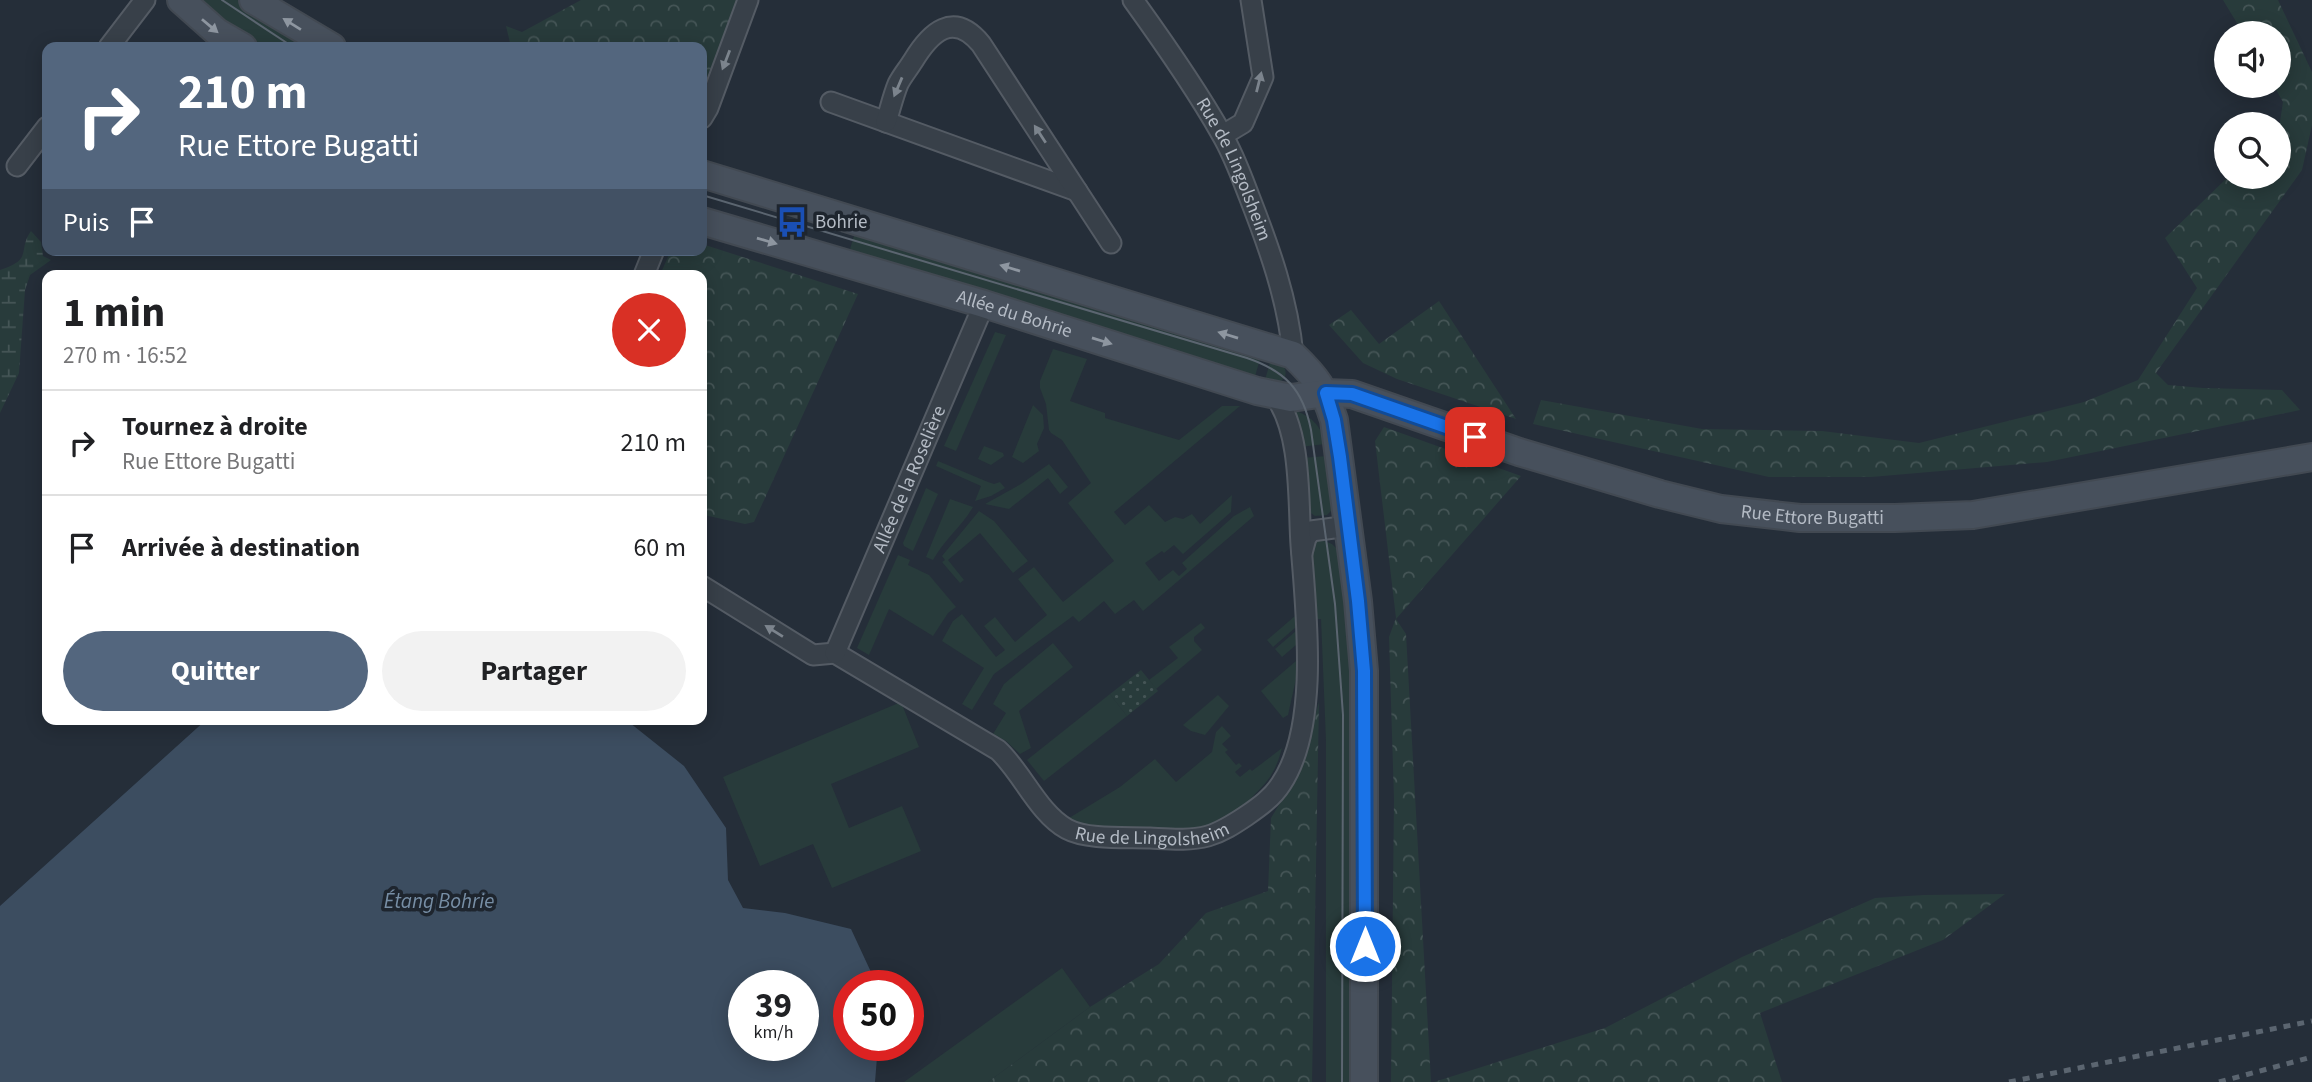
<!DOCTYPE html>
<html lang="fr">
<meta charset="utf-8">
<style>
body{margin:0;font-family:"Source Sans 3",sans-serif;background:#f2f2f2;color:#202124;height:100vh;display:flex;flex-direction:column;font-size:26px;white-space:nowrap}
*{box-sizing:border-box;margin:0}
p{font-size:23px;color:#757577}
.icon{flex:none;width:38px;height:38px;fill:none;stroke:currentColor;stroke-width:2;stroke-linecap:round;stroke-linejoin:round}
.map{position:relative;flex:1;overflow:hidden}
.sheet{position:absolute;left:42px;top:270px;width:665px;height:455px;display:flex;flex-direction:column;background:#fff;border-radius:14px;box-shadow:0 4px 18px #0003}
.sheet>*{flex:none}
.guide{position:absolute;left:42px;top:42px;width:665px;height:214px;border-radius:14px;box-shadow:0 4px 18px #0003;background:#53667e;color:#fff;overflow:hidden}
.fabs{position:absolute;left:2214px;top:21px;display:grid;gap:14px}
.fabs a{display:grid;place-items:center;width:77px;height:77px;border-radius:50%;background:#fff;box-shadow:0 4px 18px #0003;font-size:35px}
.speed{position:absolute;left:728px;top:970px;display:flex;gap:14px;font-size:35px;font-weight:700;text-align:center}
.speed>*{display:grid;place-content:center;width:91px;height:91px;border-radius:50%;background:#fff;box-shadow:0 4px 18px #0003;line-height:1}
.speed small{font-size:18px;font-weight:400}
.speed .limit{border:10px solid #d22;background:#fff;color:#111}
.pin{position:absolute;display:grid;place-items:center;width:60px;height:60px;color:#fff;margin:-30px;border-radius:14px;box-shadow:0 4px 10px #0006}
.me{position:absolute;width:77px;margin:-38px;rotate:0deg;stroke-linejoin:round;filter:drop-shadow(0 0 5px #0008)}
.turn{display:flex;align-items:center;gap:24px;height:147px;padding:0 21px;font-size:32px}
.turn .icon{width:91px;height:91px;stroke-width:2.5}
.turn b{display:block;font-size:49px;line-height:60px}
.then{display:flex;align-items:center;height:66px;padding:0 21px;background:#0003;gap:14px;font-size:26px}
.round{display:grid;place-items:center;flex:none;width:74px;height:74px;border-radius:37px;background:#f2f2f2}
.summary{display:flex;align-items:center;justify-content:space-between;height:119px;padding:0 21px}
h1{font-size:42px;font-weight:700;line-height:52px}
.cta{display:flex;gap:14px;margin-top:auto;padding:14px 21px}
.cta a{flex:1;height:80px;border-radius:42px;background:#53667e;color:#fff;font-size:28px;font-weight:700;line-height:80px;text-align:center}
.cta a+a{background:#f2f2f2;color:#202124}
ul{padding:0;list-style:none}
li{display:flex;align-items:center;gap:21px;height:105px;padding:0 21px;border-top:2px solid #e0e0e0}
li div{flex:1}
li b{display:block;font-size:26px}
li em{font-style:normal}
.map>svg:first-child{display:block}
.grass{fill:#283b3b}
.forest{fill:url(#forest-crowns)}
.wetland{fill:url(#wetland-marsh)}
.garden{fill:url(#garden-dots)}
.water{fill:#3c4d60;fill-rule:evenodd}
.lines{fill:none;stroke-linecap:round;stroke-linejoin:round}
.minor-casing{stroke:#545b64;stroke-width:23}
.secondary-casing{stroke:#424952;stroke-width:30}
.minor{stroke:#384049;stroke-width:19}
.secondary{stroke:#47505c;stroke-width:26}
.tram{stroke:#5b6570;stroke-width:2}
.rail{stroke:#5b6570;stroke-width:5;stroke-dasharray:7 7;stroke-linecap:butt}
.oneway{fill:#8e96a0}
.oneway2{fill:#7c848d}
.route-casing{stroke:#114b97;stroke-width:18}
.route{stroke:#1a73e8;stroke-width:12}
.labels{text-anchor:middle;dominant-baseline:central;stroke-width:7;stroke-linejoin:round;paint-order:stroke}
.street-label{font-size:19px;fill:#b4bbc5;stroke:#1e252e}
.poi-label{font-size:19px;fill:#b4bbc5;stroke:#1e252e;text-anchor:start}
.water-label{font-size:21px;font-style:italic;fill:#778ea5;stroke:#1e252e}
</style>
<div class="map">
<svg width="2312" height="1082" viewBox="0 0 2312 1082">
<defs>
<pattern id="forest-crowns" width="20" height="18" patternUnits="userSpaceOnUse" patternTransform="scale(1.75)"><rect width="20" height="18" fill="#283b3b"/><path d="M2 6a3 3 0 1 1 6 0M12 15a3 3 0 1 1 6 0" fill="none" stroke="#455556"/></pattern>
<pattern id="wetland-marsh" width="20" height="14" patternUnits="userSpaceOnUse" patternTransform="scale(1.75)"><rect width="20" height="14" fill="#283b3b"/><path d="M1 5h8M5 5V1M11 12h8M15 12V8" fill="none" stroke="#455556"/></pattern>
<pattern id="garden-dots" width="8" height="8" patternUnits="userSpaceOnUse" patternTransform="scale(1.75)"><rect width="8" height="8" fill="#283b3b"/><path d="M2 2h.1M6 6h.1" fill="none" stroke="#455556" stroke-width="1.8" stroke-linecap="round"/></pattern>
</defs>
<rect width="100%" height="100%" fill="#252e39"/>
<g class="grass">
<polygon points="193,0 241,0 314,47 257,47"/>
<polygon points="856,229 1262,352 1254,380 847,259"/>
<polygon points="995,332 1006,335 956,451 944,446"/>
<polygon points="1053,349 1087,359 1070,401 1105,413 1105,418 1179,440 1222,406 1240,406 1114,512 1125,525 1149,505 1165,522 1175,517 1183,519 1192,514 1200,524 1232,495 1231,512 1183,554 1174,545 1164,553 1162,551 1145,563 1159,581 1173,570 1179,576 1187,569 1182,563 1234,516 1250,507 1254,516 1143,611 1134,600 1115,614 1104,601 1079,622 1073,616 994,674 972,710 962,704 984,668 942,641 953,621 962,614 996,657 1005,650 984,626 995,617 1015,642 1047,615 1018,579 1034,567 1063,602 1114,561 1068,503 1091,483 1062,440 1051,433 1049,430 1046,404 1040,388 1040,381"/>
<path d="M1272 356C1280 362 1288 366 1285 377L1278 384 1264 383Z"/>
<polygon points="1033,405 1043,415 1044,428 1037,444 1039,451 1023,463 1012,457"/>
<path d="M1293 410C1310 415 1322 426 1325 444L1300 447Z"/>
<polygon points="984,446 1003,453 1004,456 991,465 978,459"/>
<polygon points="1327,456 1333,509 1327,515 1315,516 1308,511 1301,458"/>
<polygon points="938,461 988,482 994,484 1000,482 1005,488 991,496 975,501 981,486 936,466"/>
<polygon points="1049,464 1068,487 1060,494 1048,478 1009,509 985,504 1021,484"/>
<polygon points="926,488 938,494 913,551 904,546 903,543"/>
<path d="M950 499 973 507C962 526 944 540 933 560L926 557Z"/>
<polygon points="979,511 994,521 1028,561 1013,573 980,533 948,560 964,580 960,583 942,562 945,560 942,556"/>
<polygon points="1319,539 1332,544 1340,552 1353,659 1355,1082 1326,1082 1326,741 1321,619 1316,619 1312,550 1314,541"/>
<polygon points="898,555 910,560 908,565 929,575 956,607 948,613 933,636 889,609 869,655 857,648"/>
<polygon points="1295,616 1295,628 1273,647 1267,640"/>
<polygon points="1201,623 1205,628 1194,637 1194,641 1202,650 1156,689 1149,680 1178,658 1169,647"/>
<polygon points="1296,631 1296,645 1282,657 1275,649"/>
<polygon points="1053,643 1073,667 1019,711 1031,748 1020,754 1006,741 993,734 1006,713 993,704 1004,684"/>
<polygon points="1296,661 1296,679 1288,715 1283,718 1261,691"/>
<polygon points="1110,694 1127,716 1044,781 1027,760"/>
<polygon points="1218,695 1229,706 1205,735 1191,731 1183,725"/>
<polygon points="901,702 919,747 831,784 849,828 902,806 921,851 832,888 813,844 760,866 723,777"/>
<path d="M1222 726 1231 736 1222 744 1228 750 1225 752 1236 765 1239 763 1242 766 1235 772 1240 777 1250 769 1252 771 1282 748C1276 770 1271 778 1255 794 1247 803 1239 814 1227 820 1189 840 1115 829 1072 823L1069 818 1120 787 1155 759 1176 782 1212 752 1216 732Z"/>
<polygon points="1062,968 1090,1007 988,1082 904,1082"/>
</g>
<g class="forest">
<polygon points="581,0 739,0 702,90 702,47 511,47 506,26 522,32"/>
<polygon points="2223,0 2278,0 2312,72 2312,125 2302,170 2156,373 2168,385 2203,388 2282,390 2300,410 2047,462 1871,477 1769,477 1533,424 1541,400 1702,429 1822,431 1919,443 2084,402 2138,380 2197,288 2165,238 2228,177 2278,177 2279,128 2283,102 2274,86 2278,86 2278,33 2243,33"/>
<polygon points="702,244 858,294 754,522 745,524 704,515 702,518 702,275 660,275 671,250 702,250"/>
<polygon points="1439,301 1516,419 1397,379 1363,363 1329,325 1351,310 1379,344"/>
<polygon points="1384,427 1521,476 1396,619 1406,634 1431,1082 1391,1082 1394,799 1389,637 1396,618 1375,441"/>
<polygon points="1319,702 1312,1082 988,1082 1090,1007 1159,964 1206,913 1268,891 1271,818 1299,772"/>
<polygon points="2005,894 1943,940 1760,1013 1782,1082 1434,1082 1605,1028 1742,957 1875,898 1924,895"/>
</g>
<path class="wetland" d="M31 231 41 242 43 256 51 260 30 275 25 290 19 373 0 413V270C34 259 17 251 31 231Z"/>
<polygon class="garden" points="1141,670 1158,691 1127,716 1110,694"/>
<path class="water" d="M207 719H625L684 766 726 828 728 880 743 908 785 913 851 929 877 985H849V1045H878L875 1082H0V906ZM744 985H803V1045H744Z"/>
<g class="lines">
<defs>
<g id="minor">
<path id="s1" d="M1133 0C1164 43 1195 87 1221 133 1233 153 1241 175 1249 196 1269 247 1288 300 1293 355"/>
<polyline points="109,47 145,0"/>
<polyline points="831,102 1077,191"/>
<polyline points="702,118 708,108 748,0"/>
<path d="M886 122C890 110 893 96 898 84 902 76 908 69 913 61 930 33 953 10 981 44L1111 243"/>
<polyline points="1223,135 1243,123 1263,77 1251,0"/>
<polyline points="17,166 47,127"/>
<polyline points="644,275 654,250"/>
<polyline points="1302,553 1306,538 1311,531 1349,526"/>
<polyline points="702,586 813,655 835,653"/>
<path id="s2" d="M835 653 998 750C1022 772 1038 813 1067 829 1087 840 1127 837 1150 838 1170 839 1189 841 1208 836 1222 832 1234 824 1246 816 1259 807 1272 798 1281 784 1320 726 1306 612 1301 545 1298 500 1302 433 1275 396"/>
<path id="s3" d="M835 653 984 304"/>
</g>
<g id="secondary">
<polyline points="181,0 217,32 243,47"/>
<polyline points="253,0 332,47"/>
<path d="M702 174 1293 355C1317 378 1324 388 1334 420L1358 601 1364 671V1082"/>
<path id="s4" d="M702 221 984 304 1257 391 1291 398 1326 393 1352 394 1519 452 1660 494 1721 509 1800 518H1895L1973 515 2312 457"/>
</g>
</defs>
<use href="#minor" class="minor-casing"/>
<use href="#secondary" class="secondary-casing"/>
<use href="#minor" class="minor"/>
<use href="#secondary" class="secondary"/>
<g class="tram">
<polyline points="222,0 293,47"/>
<path d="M702 195 1247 358C1285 371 1303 389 1311 430L1335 604 1343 715 1342 1082"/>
</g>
<g class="rail">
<polyline points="2009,1082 2312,1021"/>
<polyline points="2219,1082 2312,1057"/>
</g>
</g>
<defs><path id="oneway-solid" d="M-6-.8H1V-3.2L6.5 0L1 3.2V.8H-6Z" transform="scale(1.75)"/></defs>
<g class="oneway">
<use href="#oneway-solid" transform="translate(292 24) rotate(-148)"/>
<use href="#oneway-solid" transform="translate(210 26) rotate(40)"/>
<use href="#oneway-solid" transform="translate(767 241) rotate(16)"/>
<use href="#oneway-solid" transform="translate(1010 268) rotate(-163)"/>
<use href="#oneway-solid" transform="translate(1228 335) rotate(-163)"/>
<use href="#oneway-solid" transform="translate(1102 341) rotate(17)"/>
</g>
<g class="oneway2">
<use href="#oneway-solid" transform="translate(726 60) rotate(111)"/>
<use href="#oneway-solid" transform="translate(1259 82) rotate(-76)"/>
<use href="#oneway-solid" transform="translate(898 87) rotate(113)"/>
<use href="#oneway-solid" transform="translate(1040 134) rotate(-123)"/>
<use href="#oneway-solid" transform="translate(774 631) rotate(-148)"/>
</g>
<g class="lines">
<defs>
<polyline id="route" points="1365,946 1364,671 1358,601 1340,457 1334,420 1326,393 1352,394 1475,437"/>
</defs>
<use href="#route" class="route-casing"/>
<use href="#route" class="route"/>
</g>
<defs>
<symbol id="bus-bare" viewBox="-9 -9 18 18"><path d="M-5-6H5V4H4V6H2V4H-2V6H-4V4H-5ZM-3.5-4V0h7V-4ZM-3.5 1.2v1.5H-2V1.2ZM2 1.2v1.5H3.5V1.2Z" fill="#1a4fb4" stroke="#1e252e" stroke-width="2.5" paint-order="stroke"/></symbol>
</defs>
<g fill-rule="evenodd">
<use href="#bus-bare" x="770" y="200" width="44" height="44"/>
</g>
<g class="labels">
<g class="street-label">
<text stroke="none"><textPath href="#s1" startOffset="198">Rue de Lingolsheim</textPath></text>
<text stroke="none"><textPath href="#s4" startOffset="326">Allée du Bohrie</textPath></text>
<text stroke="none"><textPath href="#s3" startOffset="189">Allée de la Roselière</textPath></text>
<text stroke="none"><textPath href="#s4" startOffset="1155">Rue Ettore Bugatti</textPath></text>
<text stroke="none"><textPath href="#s2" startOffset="382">Rue de Lingolsheim</textPath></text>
</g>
<g class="poi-label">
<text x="815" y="222">Bohrie</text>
</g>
<g class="water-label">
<text x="439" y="901">Étang Bohrie</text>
</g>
</g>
</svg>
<div class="fabs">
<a><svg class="icon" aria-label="sound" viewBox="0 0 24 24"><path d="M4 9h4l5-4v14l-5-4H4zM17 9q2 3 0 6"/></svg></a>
<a><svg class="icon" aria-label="search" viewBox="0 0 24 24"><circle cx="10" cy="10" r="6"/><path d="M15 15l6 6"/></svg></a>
</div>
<div class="speed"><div>39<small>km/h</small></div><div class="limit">50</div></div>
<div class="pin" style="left:1475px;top:437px;background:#d93025"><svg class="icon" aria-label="arrive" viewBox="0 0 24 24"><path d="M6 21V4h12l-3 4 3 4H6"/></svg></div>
<svg class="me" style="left:1365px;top:946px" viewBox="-20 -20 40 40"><circle r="17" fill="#1a73e8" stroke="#fff" stroke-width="3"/><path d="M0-11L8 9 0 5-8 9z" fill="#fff"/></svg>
<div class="guide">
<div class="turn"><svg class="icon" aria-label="right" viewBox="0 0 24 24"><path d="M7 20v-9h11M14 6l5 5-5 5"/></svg><div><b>210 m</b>Rue Ettore Bugatti</div></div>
<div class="then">Puis<svg class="icon" aria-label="arrive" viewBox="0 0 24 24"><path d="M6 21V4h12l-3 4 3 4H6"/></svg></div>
</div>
<section class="sheet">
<div class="summary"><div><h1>1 min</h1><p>270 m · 16:52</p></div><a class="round" style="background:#d93025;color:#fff"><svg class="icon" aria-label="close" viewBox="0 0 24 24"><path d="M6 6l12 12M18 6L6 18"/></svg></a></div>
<ul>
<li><svg class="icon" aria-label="right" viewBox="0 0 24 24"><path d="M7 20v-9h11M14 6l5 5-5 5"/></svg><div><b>Tournez à droite</b><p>Rue Ettore Bugatti</p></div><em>210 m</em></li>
<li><svg class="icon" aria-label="arrive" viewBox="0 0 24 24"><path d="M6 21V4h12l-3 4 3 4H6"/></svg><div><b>Arrivée à destination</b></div><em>60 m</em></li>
</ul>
<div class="cta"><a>Quitter</a><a>Partager</a></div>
</section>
</div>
